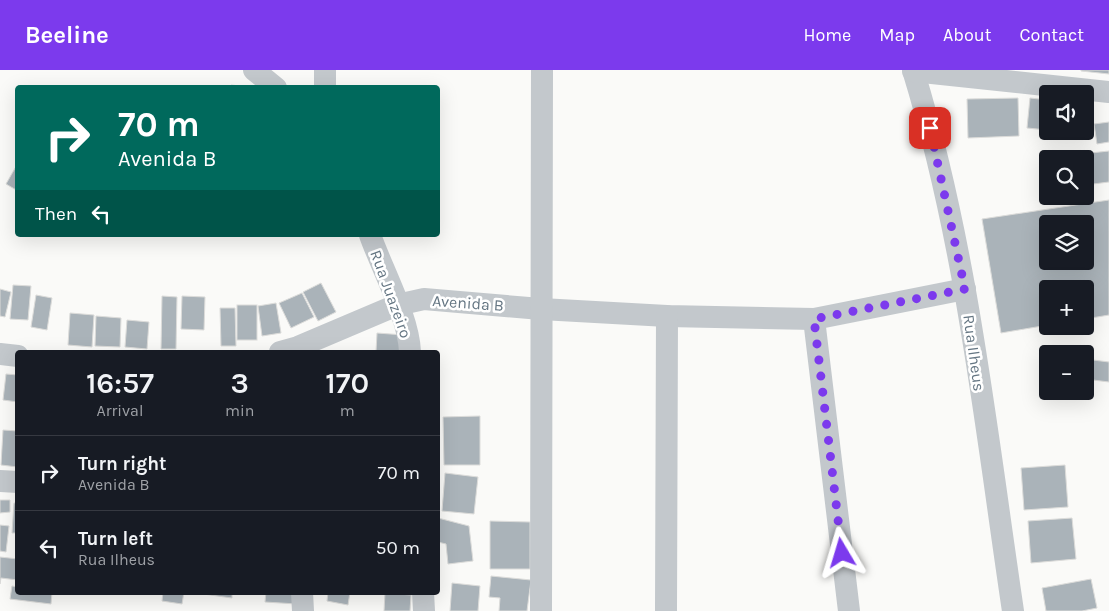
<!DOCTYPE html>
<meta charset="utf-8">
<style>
body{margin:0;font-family:Karla,sans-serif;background:#20242c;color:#f1f3f6;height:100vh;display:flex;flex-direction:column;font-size:19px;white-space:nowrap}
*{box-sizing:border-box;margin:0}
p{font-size:16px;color:#9ea1a6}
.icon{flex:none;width:28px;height:28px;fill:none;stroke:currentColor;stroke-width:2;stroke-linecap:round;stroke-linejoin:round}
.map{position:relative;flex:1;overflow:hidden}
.details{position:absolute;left:15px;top:280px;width:425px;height:245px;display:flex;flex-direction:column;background:#171b24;border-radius:5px;box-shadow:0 5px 20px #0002}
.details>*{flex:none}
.top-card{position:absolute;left:15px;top:15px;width:425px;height:152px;border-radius:5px;box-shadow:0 5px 20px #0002;background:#00695c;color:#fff;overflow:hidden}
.tools{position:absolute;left:1039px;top:15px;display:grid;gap:10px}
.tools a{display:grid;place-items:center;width:55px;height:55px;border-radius:5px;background:#171b24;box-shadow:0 5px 20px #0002;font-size:25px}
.pin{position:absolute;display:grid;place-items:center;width:42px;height:42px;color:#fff;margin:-21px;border-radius:10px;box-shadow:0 2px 8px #0006}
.me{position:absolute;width:55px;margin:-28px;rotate:353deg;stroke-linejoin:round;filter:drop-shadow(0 0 4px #0008)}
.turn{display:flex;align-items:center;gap:18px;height:105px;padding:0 20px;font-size:22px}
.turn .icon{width:65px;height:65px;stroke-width:2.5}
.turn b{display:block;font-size:35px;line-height:42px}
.then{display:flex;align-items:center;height:48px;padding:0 20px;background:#0003;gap:10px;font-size:19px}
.eta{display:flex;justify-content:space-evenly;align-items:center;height:85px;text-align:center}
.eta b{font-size:30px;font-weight:600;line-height:35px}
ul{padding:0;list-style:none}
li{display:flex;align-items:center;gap:15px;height:75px;padding:0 20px;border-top:1px solid #363941}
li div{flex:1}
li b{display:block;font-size:19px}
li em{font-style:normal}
header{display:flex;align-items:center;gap:30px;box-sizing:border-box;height:70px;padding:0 25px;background:#7c3aed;color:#fff}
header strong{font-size:24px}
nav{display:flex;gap:28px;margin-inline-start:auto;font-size:18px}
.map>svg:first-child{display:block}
.building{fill:#aab3b9;stroke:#dcdcda;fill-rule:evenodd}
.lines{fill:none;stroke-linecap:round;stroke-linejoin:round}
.street{stroke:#c3c8cc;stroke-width:22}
.route{stroke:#7c3aed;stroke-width:9;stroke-dasharray:0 16.2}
.labels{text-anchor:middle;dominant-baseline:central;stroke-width:5;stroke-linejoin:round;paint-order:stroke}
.street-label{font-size:16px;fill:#657683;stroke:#fff}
</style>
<header>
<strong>Beeline</strong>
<nav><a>Home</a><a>Map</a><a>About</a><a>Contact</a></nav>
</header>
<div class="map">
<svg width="1109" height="541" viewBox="0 0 1109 541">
<rect width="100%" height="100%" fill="#fafaf8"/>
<g class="building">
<polygon points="1081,0 1109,0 1109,4 1081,1"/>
<polygon points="231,15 258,18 231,18"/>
<polygon points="1018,28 1019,66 968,68 967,29"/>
<polygon points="1030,28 1048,30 1048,60 1027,58"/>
<polygon points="1109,52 1109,72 1097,74 1094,54"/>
<polygon points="1109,81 1109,112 1085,115 1085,89 1053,89 1053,87"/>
<polygon points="18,93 18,121 6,114"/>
<path d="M1109 130V245L1085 249V219H1048V255L1001 263 982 149ZM1048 154H1085V191H1048Z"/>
<polygon points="321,213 336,242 318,251 303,222"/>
<polygon points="13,215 31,216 28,250 10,249"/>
<polygon points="0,219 11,222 5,247 0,246"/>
<polygon points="302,223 314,247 291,258 279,233"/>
<polygon points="36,225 52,228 47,260 31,257"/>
<polygon points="162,226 177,227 176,279 161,279"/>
<polygon points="182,226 205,227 204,260 181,259"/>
<polygon points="276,233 281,263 262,266 258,236"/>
<rect x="237" y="235" width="20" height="35"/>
<polygon points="220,238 235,238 236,276 221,276"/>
<polygon points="70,243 94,245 92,277 68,275"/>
<polygon points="96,246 121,248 120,277 95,276"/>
<polygon points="127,250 149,252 147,279 125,277"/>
<polygon points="377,263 404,265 402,282 376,282"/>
<polygon points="1085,289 1109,292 1109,312 1085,309"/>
<polygon points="6,304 18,305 18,332 3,330"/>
<polygon points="480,346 480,395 444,395 443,347"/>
<polygon points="3,360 18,361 18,397 1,395"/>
<polygon points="1065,395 1068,437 1024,440 1021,398"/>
<polygon points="445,403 478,407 474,444 442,441"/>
<polygon points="0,430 10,430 10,442 0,443"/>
<polygon points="14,433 18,433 18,463 12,463"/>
<polygon points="438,448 469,456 473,491 448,494 446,474 438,472"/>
<polygon points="1072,448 1076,489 1031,493 1028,451"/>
<polygon points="490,451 530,452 530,499 490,499"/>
<polygon points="0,455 9,456 6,482 0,481"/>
<polygon points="0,487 18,489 18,510 1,508 0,514"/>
<polygon points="491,506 531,510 527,541 499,541 500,528 489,527"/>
<polygon points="1091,509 1097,538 1082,541 1046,541 1042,518"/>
<polygon points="452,513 480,516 478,541 450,541"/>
<polygon points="12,516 18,517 18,522 52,522 51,534 10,529"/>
<polygon points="163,522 184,522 182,534 162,531"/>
<polygon points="189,522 232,522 232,528"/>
<polygon points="266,522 298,522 297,534 265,532"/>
<polygon points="328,522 350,522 348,535 327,531"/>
<polygon points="385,523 411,525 410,541 384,541"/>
</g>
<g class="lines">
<g class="street">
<polyline points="254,0 276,18"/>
<polyline points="325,0 325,18"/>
<path d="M913 0C967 176 986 360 1013 541"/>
<polyline points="913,1 1109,22"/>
<path d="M370 165C382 199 409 248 410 282"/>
<polyline points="814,249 849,541"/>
<polyline points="280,282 298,277 397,235 424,229 541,239 667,246 814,249 965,219"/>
<polyline points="0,284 18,286"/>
<polyline points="0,411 18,412"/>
<polyline points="302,522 303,541"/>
<polyline points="423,522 424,541"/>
<polyline points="541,541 542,0"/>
<polyline points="666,541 667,246"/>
</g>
</g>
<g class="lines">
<polyline class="route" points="842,483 814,249 965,219 930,58"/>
</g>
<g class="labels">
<g class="street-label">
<text transform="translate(391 224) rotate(70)">Rua Juazeiro</text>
<text transform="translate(468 233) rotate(4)">Avenida B</text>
<text transform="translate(974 283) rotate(82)">Rua Ilheus</text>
</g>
</g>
</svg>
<div class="tools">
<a><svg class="icon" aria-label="sound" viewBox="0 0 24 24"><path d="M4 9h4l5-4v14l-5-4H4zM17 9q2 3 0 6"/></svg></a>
<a><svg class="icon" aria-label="search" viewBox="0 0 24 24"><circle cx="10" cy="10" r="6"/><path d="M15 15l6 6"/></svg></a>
<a><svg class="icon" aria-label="layers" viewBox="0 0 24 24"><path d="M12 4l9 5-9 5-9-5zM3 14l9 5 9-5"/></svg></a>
<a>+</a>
<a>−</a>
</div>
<div class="pin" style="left:930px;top:58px;background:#d93025"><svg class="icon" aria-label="arrive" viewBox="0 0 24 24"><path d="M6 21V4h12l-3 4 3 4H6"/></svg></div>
<svg class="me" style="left:842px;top:483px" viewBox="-20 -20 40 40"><path d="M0-17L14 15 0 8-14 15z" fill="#7c3aed" stroke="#fff" stroke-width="4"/></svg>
<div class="top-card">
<div class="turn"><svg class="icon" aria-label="right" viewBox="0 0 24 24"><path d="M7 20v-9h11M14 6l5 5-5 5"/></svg><div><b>70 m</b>Avenida B</div></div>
<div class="then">Then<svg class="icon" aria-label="left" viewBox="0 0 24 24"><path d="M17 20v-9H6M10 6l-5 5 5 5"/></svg></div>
</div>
<section class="details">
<div class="eta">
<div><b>16:57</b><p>Arrival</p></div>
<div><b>3</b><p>min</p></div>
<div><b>170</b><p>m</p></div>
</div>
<ul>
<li><svg class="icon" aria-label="right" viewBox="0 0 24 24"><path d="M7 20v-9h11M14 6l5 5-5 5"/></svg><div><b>Turn right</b><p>Avenida B</p></div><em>70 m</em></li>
<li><svg class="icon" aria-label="left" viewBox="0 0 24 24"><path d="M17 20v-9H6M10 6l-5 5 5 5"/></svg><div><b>Turn left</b><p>Rua Ilheus</p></div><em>50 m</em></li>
</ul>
</section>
</div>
